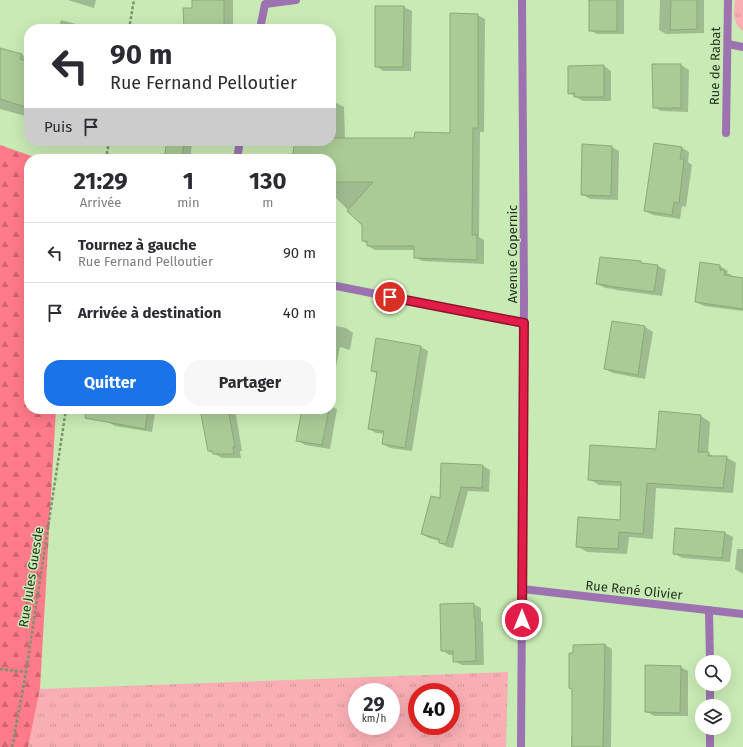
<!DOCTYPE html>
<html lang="fr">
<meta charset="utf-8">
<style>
body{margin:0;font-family:"Fira Sans",sans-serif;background:#f7f7f7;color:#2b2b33;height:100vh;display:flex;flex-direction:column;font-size:15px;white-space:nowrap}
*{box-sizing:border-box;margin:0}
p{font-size:13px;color:#7c7c81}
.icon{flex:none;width:22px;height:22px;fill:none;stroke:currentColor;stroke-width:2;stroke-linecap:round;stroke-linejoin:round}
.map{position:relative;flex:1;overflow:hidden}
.panel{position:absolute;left:24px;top:154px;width:312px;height:260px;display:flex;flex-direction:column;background:#fff;border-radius:16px;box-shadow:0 4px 16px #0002}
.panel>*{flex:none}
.banner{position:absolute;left:24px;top:24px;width:312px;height:122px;border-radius:16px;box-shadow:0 4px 16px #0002;background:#fff;color:#2b2b33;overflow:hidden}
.fabs{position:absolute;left:695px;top:655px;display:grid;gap:8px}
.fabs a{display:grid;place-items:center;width:36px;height:36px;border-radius:50%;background:#fff;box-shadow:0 4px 16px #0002;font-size:20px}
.speed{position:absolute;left:348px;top:683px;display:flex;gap:8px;font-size:20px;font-weight:700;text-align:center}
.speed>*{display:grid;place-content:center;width:52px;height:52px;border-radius:50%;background:#fff;box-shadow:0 4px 16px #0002;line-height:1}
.speed small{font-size:10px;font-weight:400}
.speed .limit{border:6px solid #d22;background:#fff;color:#111}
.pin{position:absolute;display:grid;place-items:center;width:34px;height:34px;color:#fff;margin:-17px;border:2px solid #fff;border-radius:50%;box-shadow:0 1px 4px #0007}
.me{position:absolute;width:44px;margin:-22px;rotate:0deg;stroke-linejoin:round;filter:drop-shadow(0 0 3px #0008)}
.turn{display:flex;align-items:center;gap:14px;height:84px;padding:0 20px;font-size:18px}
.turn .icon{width:52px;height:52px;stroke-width:2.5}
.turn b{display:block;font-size:28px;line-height:34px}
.then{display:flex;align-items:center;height:38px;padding:0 20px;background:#0003;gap:8px;font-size:15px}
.eta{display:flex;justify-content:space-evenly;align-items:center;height:68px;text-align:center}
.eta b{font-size:24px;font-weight:700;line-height:28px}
.button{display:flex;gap:8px;margin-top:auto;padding:8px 20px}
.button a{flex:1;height:46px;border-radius:16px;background:#1a73e8;color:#fff;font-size:16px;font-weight:700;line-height:46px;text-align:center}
.button a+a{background:#f7f7f7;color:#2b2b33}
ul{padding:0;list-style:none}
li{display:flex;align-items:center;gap:12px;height:60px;padding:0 20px;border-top:1px solid #e1e1e2}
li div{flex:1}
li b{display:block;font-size:15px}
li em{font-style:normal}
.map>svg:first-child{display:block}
.grass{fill:url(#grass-tufts);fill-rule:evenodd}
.forest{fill:url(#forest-firs)}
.shadow{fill:#0003}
.building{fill:#aacb96;stroke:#8aaa76}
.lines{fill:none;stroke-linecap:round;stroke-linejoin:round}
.path{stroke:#7b936d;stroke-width:2.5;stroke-dasharray:3 2;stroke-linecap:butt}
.minor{stroke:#9c73b0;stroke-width:8}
.tertiary{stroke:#9c73b0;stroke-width:8}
.route-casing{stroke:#92132f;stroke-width:10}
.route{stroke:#e11d48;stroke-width:7}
.labels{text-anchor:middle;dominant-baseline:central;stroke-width:3;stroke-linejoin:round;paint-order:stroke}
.street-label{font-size:13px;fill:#26331e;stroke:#c8eab4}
</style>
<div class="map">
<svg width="743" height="747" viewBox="0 0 743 747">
<defs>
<pattern id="grass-tufts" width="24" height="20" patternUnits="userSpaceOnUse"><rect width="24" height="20" fill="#f8aeb4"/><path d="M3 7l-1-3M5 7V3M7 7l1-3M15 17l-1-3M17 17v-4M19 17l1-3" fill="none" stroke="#d4969a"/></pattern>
<pattern id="forest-firs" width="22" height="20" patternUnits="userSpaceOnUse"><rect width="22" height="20" fill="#ff7a8a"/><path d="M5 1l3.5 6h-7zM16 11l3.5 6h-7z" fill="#ce6570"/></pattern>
</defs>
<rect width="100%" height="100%" fill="#c8eab4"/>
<g class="grass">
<path d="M735 0H743V31C732 23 734 12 735 0Z"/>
<path d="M508 672 506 747H28L40 689ZM357 692H391V726H357ZM417 692H451V726H417Z"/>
</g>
<polygon class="forest" points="0,145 40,159 29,159 29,409 56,409 40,689 28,747 0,747"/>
<g class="shadow">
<polygon points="68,0 96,0 94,8"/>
<polygon points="193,0 233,0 233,29 185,29 193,9"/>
<polygon points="590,0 624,0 624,34 597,34 590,30"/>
<polygon points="660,0 704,0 704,33 666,34 659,30"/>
<polygon points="404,7 412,11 411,71 383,71 376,66"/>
<polygon points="477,15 485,19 484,132 480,132 479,237 484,240 484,264 422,261 415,257 415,250 375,250 368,246 368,244 363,241 363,225 331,193 331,159 293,159 295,141 331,141 331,54 336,57 336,103 344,107 345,139 415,139 451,134"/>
<polygon points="61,20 87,27 91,29 58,29"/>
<polygon points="38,26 50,29 37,29"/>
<polygon points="0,49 29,57 29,117 0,109"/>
<polygon points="681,65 689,70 688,112 661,111 654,107"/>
<polygon points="604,66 611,71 611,101 583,101 569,93 569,67"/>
<polygon points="168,141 187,141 192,144 190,159 165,159"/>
<polygon points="612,147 619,151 618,200 590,199 582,194"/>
<polygon points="681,147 689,152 688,162 692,165 686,207 682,206 680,219 653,215 645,211"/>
<polygon points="641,262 643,264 658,266 666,270 662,296 616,290 614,289 605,288 597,284"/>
<polygon points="720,266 728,271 727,273 732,275 732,277 743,279 743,311 704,306 696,302"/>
<polygon points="612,322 645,327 653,332 645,379 613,373 605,369"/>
<polygon points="331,325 346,328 353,333 350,350 340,347 331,392"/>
<polygon points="377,340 421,347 428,351 412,451 390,448 383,444 385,434 376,433 369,429 378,374 372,371"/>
<polygon points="331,406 337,409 330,449 305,445 297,440 303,409 331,409"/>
<polygon points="110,409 151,409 151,410 155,413 152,432 115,426 108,422"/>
<polygon points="201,409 235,409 242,451 240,451 241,458 222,458 209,451"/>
<polygon points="701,416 710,422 708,453 714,457 726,457 736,463 733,493 656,488 653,539 629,537 627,554 587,552 577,546 621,521 622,486 599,485 589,479 657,450"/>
<polygon points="442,465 483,466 490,470 489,492 468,491 453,548 447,547 440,543 440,541 429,538 422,534 441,499"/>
<polygon points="725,533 733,537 730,562 682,558 674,553"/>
<polygon points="737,549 743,549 743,574 735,569"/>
<polygon points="473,604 481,608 481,621 483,622 484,665 462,665 454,661 454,655 449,655 442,650"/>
<polygon points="605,645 612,649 611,747 571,747 571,736 573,736"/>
<polygon points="681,667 688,671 688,716 654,716 646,711"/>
</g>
<g class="building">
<polygon points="192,0 224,0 224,29 184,29 183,8 192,8"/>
<rect x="589" y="0" width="28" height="31"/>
<polygon points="671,0 697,0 697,29 670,30"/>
<polygon points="375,6 404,6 403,67 375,67"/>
<polygon points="450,13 478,14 478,128 473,128 472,235 477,235 477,260 414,258 414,246 367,246 367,241 362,241 362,225 347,211 373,182 331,182 331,159 292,159 295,141 331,141 331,138 414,138 415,132 450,133"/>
<polygon points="0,48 22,54 20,59 29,62 29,108 0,99"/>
<polygon points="652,64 681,64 681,108 653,108"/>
<polygon points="604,65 604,97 574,97 575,93 568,94 568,66"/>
<polygon points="167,141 184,141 182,159 164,159"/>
<polygon points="654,143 682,147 680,159 684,159 679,203 674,202 672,215 644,211"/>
<polygon points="582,144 612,146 611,196 581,195"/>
<polygon points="600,257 641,261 641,263 658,265 654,292 607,286 607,285 596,284"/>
<polygon points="700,262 720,265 720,270 725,270 724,275 743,278 743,309 695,302"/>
<polygon points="612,321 645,326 638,375 604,369"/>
<polygon points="376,338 421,346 405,448 382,444 384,431 368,429 377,372 371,371"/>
<polygon points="86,409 148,409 145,429 85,418"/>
<polygon points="200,409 228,409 235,447 233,447 234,454 213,454 212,451 208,451"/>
<polygon points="302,409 329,409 322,445 296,441"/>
<polygon points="659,411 701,415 698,452 709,452 708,456 727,456 723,488 647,483 643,534 619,532 618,549 576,547 578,517 620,520 621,482 588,480 590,445 656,449"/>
<polygon points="441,463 483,465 482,488 461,487 446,544 439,543 439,539 421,534 431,496 440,498"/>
<polygon points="675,528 725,532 722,558 673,554"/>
<polygon points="474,603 474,617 475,617 476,661 453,662 453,651 441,651 440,604"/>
<polygon points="605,644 603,747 572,747 572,689 569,688 569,653 573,653 573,645"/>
<polygon points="645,665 681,666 680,713 645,712"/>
</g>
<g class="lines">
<g class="path">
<polyline points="129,29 134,0"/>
<polyline points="106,159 109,141"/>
<polyline points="0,669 26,672"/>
<polyline points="12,747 26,672 66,409"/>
</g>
<g class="minor">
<polyline points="260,29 265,4 296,0"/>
<polyline points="728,44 743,47"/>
<polyline points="726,133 728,0"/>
<polyline points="237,159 240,141"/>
<polyline points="331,285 524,323"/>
<polyline points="522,589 743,614"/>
<polyline points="709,610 710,662"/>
<polyline points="710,684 710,706"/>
<polyline points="710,728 710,747"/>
</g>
<polyline class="tertiary" points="521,747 524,297 522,0"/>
</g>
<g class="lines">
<defs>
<polyline id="route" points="390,297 524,323 522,620"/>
</defs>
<use href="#route" class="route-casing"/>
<use href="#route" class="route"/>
</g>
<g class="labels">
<g class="street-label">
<text transform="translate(715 66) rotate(-89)">Rue de Rabat</text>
<text transform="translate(512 254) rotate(-90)">Avenue Copernic</text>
<text transform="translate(31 577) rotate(-81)">Rue Jules Guesde</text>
<text transform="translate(634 590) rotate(6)">Rue René Olivier</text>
</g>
</g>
</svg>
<div class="fabs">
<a><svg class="icon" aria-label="search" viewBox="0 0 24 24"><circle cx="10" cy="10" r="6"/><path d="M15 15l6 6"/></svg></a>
<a><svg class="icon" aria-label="layers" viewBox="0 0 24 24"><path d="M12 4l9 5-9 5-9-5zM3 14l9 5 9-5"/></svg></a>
</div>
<div class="speed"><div>29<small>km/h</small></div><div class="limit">40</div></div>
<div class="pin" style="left:390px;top:297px;background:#d93025"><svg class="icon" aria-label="arrive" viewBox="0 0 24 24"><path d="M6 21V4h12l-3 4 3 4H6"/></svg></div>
<svg class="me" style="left:522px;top:620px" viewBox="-20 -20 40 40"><circle r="17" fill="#e11d48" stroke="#fff" stroke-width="3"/><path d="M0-11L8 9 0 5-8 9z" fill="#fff"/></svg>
<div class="banner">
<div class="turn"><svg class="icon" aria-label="left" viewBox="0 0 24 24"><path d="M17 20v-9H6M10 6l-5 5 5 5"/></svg><div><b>90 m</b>Rue Fernand Pelloutier</div></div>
<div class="then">Puis<svg class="icon" aria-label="arrive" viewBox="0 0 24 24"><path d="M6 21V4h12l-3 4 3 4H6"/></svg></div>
</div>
<section class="panel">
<div class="eta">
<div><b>21:29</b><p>Arrivée</p></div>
<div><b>1</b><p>min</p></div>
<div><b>130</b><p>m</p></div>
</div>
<ul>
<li><svg class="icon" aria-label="left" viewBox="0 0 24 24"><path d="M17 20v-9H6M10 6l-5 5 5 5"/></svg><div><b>Tournez à gauche</b><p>Rue Fernand Pelloutier</p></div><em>90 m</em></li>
<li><svg class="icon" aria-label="arrive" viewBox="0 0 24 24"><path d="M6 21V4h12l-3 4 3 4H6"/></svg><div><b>Arrivée à destination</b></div><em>40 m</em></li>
</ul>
<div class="button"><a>Quitter</a><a>Partager</a></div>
</section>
</div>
